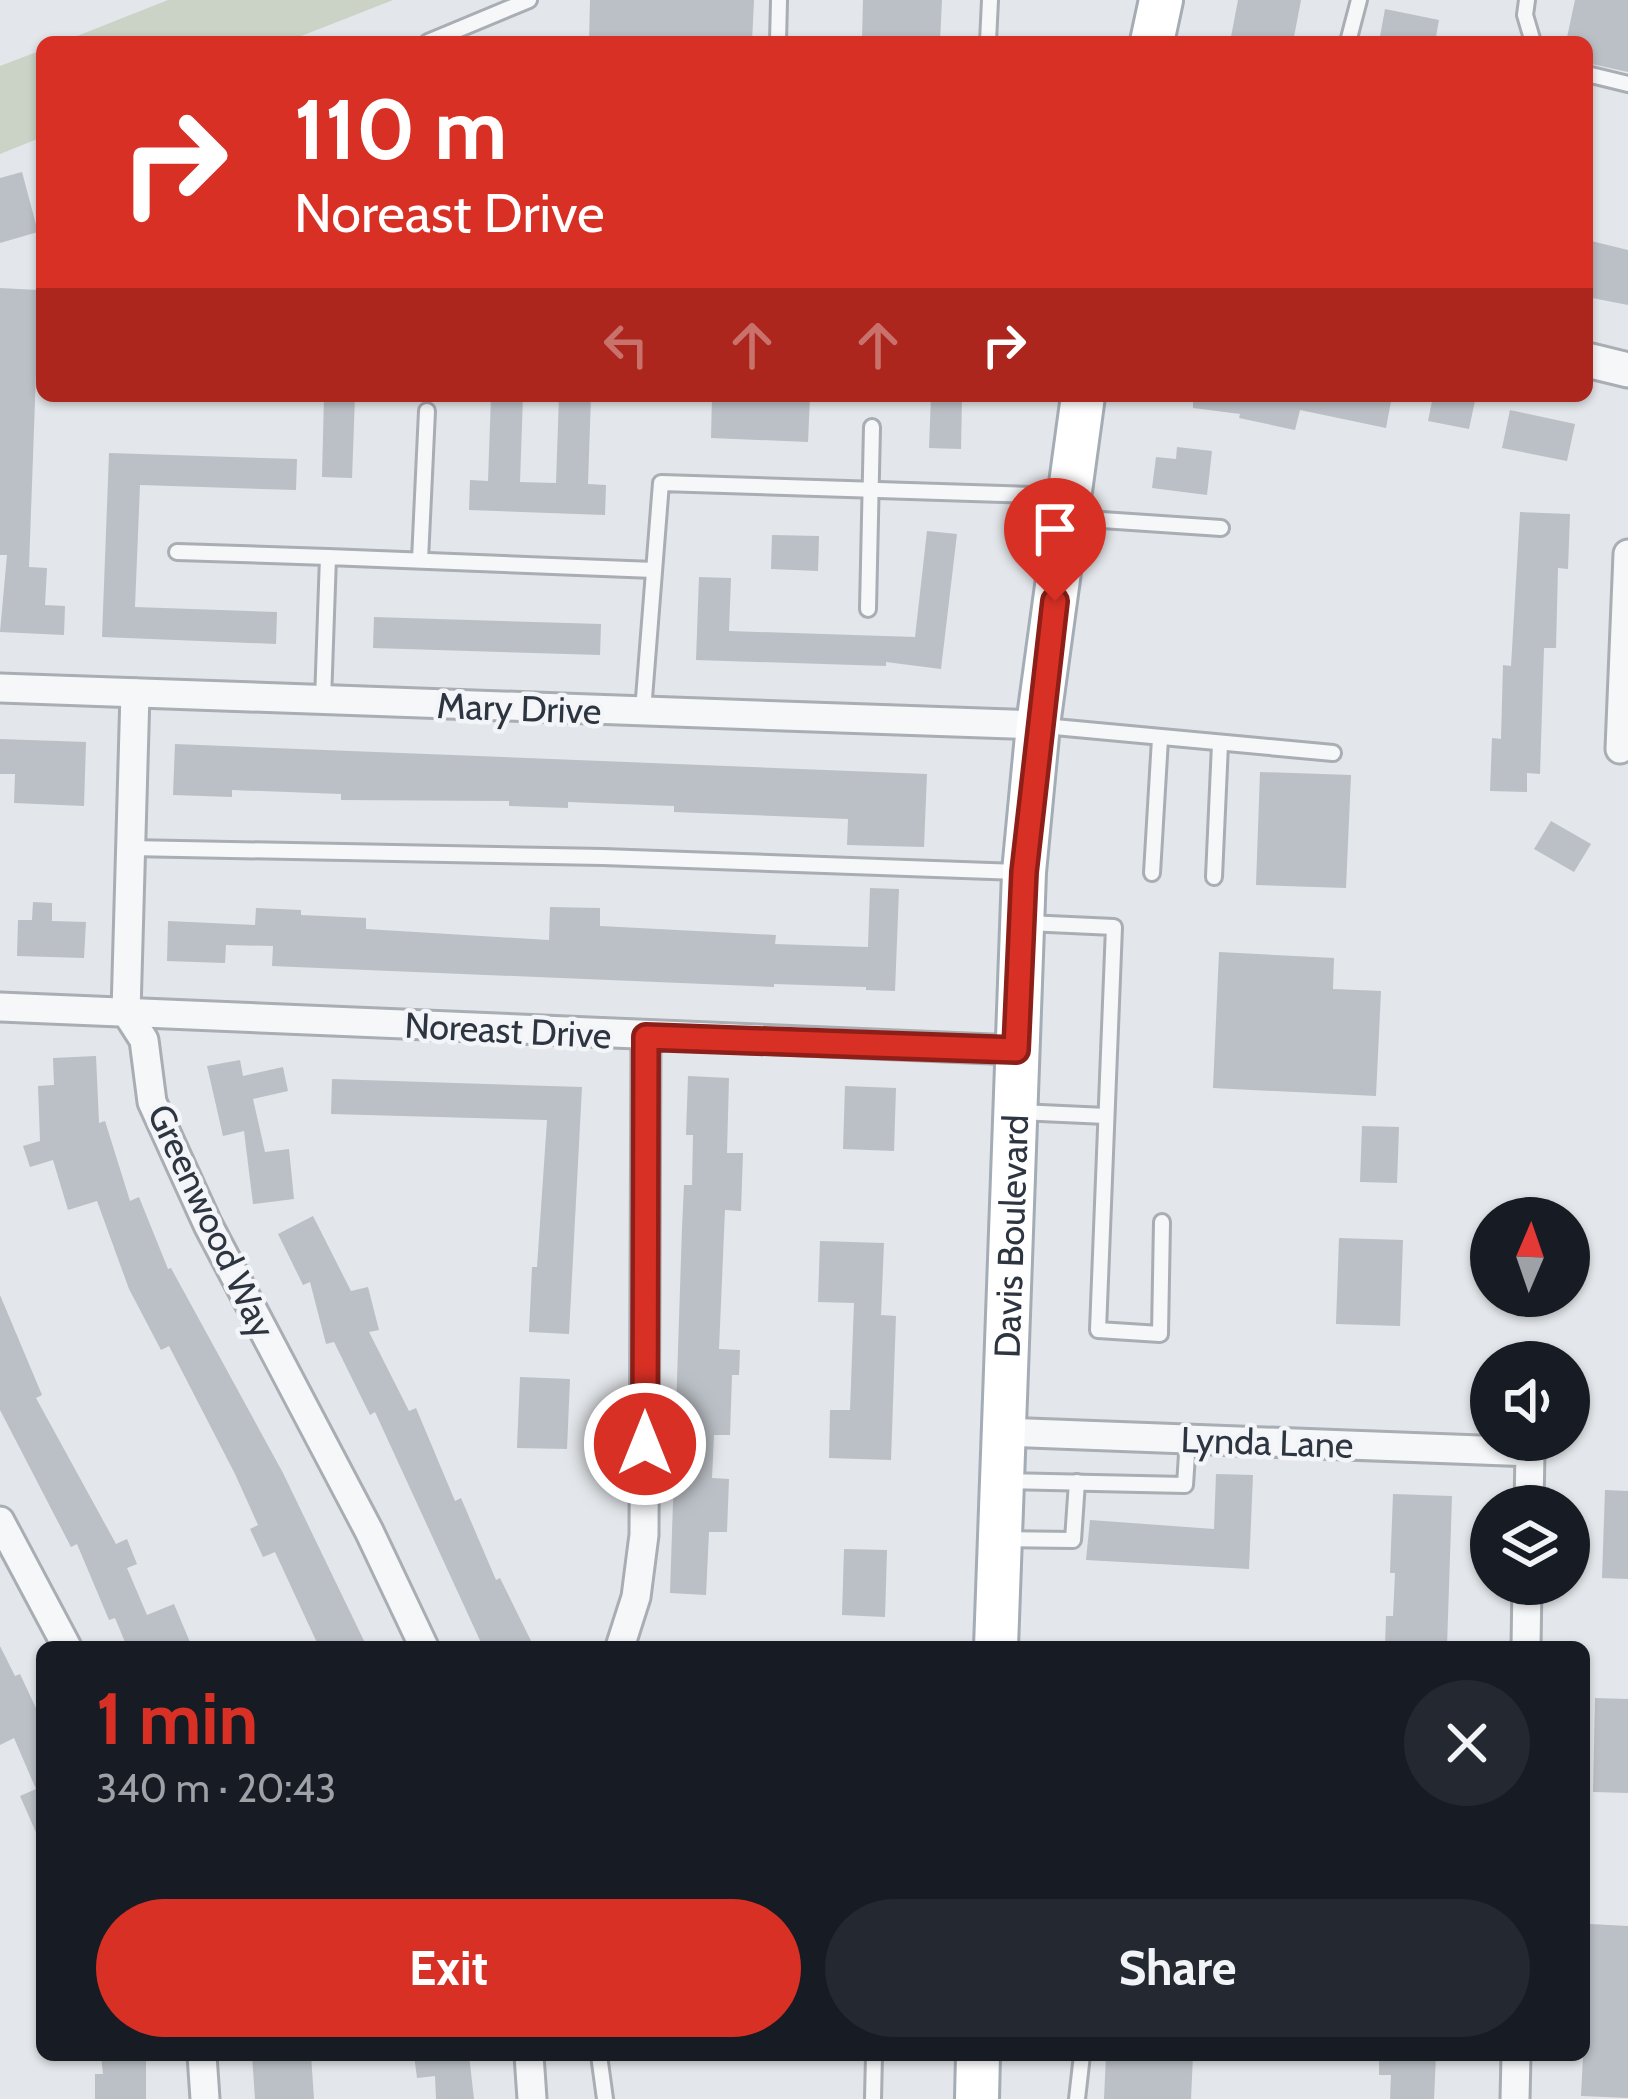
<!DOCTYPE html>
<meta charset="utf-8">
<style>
body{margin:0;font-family:Cabin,sans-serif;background:#242831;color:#f1f3f6;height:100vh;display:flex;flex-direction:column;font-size:45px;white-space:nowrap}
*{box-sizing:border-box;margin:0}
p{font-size:39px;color:#9ea1a6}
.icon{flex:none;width:66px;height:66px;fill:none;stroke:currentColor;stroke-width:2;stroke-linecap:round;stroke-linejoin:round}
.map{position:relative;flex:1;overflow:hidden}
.details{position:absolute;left:36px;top:1641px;width:1554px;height:420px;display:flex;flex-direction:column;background:#171b24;border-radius:18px;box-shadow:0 3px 9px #0004}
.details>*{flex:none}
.guide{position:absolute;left:36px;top:36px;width:1557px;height:366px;border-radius:18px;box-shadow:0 3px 9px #0004;background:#d93025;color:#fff;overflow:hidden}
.needle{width:78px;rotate:2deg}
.controls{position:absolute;left:1470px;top:1197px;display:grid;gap:24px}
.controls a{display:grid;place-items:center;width:120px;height:120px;border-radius:50%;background:#171b24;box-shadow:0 3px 9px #0004;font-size:60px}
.pin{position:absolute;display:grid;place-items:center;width:102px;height:102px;color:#fff;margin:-123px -51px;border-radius:50% 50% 50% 0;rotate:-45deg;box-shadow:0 0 12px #0007}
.pin .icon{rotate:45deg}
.me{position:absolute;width:132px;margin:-66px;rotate:0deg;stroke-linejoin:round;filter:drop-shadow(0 0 9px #0008)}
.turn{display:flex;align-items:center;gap:42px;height:252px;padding:0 60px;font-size:54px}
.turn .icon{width:156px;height:156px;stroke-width:2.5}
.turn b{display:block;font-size:84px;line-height:102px}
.lanes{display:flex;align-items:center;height:114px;padding:0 60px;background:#0003;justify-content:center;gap:60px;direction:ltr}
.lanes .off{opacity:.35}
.round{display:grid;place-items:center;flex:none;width:126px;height:126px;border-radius:63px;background:#242831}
.head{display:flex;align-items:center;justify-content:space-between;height:204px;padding:0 60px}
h1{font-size:72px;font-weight:700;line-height:90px;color:#d93025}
.primary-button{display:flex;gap:24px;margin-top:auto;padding:24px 60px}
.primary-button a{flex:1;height:138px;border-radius:72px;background:#d93025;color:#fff;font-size:48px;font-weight:700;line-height:138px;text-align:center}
.primary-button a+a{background:#242831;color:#f1f3f6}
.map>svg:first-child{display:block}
.green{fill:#cad3c5}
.building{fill:#bbc0c6}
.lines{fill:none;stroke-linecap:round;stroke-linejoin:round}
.service-casing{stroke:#a9adb4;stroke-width:20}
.minor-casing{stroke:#a9adb4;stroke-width:33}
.tertiary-casing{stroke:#a9adb4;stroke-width:39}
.primary-casing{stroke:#a4acb5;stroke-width:48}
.service{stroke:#f6f7f9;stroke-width:14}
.minor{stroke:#f6f7f9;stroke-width:27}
.tertiary{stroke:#f6f7f9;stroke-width:33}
.primary{stroke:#fff;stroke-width:42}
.route-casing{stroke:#8d1f18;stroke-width:30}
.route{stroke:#d93025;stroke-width:21}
.labels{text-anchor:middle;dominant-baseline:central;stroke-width:9;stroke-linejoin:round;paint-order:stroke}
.street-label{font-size:36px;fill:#2d3541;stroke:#f3f5f8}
</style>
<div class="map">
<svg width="1628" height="2099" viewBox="0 0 1628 2099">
<rect width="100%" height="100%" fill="#e3e6ea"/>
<g class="green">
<polygon points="168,0 393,0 286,42 62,42"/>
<polygon points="42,50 42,137 0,154 0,66"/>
</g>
<g class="building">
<polygon points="590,0 754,0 752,42 589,42"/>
<polygon points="863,0 942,0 940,42 862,42"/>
<polygon points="1238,0 1301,0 1293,42 1230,42"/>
<polygon points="1575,0 1628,0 1628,72 1587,63 1587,42 1566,42"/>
<polygon points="1385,9 1439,20 1435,42 1379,42"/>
<polygon points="22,172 38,232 0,243 0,178"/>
<polygon points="1587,240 1628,250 1628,305 1587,297"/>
<polygon points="0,288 39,290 29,567 47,568 45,605 65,606 64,635 0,632 7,555 0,555"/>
<polygon points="324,396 355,396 352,478 322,477"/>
<polygon points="491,396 523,396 520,482 556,483 559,396 591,396 588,484 606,485 605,515 469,510 470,480 488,481"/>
<polygon points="712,396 810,396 808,442 711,438"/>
<polygon points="931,396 962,396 961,449 929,448"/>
<polygon points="1193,396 1392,396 1386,428 1300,410 1295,430 1239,418 1240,414 1193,408"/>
<polygon points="1433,396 1476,396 1469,429 1428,421"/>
<polygon points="1510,410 1575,424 1567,461 1502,448"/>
<polygon points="1177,447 1212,451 1207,495 1152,488 1156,457 1176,459"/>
<polygon points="109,453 297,459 296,490 140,485 135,607 277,612 276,644 102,637"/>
<polygon points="1520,512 1570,514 1568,569 1558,568 1556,648 1544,648 1540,774 1527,773 1527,792 1490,791 1492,738 1501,739 1503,665 1511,666"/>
<polygon points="927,531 957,534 941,669 886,662 886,666 696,660 699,577 731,578 729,631 915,637"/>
<polygon points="772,535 819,536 818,571 771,569"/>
<polygon points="374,617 601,624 600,655 373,648"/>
<polygon points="0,739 86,742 84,806 14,803 15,774 0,774"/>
<polygon points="175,744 927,774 924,847 847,845 848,819 674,812 674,806 568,802 568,808 509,806 509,801 341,800 341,794 232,790 232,797 173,795"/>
<polygon points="1260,772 1351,775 1346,888 1256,885"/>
<polygon points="1551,821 1591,844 1574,872 1534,849"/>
<polygon points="870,888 899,889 895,991 866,990 866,987 774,984 774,987 272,966 273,946 226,945 225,963 167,961 168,921 255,925 256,908 301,910 301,915 366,918 366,929 549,940 550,907 600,908 600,926 776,935 775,944 868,947"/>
<polygon points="33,902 52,903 52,921 86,922 84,958 17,956 18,920 32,920"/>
<polygon points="1219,952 1334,958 1333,989 1381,991 1376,1096 1213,1088"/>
<polygon points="96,1056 99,1123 105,1121 130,1201 139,1197 168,1269 171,1268 283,1473 367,1647 319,1647 275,1552 263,1557 250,1529 258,1525 235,1474 169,1346 161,1350 129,1289 97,1201 68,1210 53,1160 30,1167 23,1146 40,1141 38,1086 54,1085 53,1058"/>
<polygon points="240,1060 243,1076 283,1067 288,1091 253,1099 265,1152 289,1149 294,1199 253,1204 244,1131 223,1136 207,1066"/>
<polygon points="688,1076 729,1078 727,1153 743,1153 741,1211 725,1210 719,1349 740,1350 739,1375 732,1375 730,1435 714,1435 712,1478 729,1479 727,1532 709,1532 706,1595 670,1593 682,1228 684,1185 692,1185 693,1135 686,1135"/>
<polygon points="332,1079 582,1087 569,1334 529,1332 532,1267 537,1267 547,1120 331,1114"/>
<polygon points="845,1086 896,1088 894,1151 843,1149"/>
<polygon points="1362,1126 1399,1127 1397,1183 1360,1182"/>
<polygon points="313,1216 351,1291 368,1287 379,1330 369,1332 409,1411 416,1408 455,1501 461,1498 496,1580 500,1578 534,1647 483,1647 375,1412 370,1415 334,1342 326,1344 310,1282 303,1285 278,1234"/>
<polygon points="1339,1238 1403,1240 1400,1326 1336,1324"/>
<polygon points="820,1241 884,1243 881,1315 896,1316 891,1460 829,1458 830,1410 850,1410 854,1303 818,1302"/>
<polygon points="0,1295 42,1395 36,1398 116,1544 127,1539 137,1564 127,1568 147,1615 174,1604 192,1647 127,1647 115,1618 109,1620 77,1544 71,1547 0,1410"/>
<polygon points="520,1377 570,1379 567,1449 517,1448"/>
<polygon points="1216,1474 1253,1475 1249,1569 1086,1560 1090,1520 1214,1529"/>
<polygon points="1605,1490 1628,1491 1628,1579 1602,1578"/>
<polygon points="1393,1494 1452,1496 1447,1647 1385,1647 1386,1616 1393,1616 1395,1573 1390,1573"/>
<polygon points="844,1549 887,1550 885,1617 842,1615"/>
<polygon points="0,1646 15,1676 20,1674 42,1721 42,1846 20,1796 36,1789 14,1738 0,1745"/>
<polygon points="1595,1698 1628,1699 1628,1793 1593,1792"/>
<polygon points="1590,1924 1628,1926 1628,2098 1581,2096"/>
<polygon points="101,2055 146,2055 146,2099 95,2099 95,2074 103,2074"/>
<polygon points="252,2055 311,2055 314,2099 255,2099"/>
<polygon points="414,2055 469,2055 474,2099 436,2099 435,2076 417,2078"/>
<polygon points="1106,2055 1193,2055 1191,2099 1104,2099"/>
<polygon points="1379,2055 1436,2055 1434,2099 1390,2099 1391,2075 1379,2075"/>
</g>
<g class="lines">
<defs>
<g id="service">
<polyline points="1527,0 1525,15 1533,42"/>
<polyline points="428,42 529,0"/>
<polyline points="778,42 779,0"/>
<polyline points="988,42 990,0"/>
<polyline points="1348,42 1359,0"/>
<polyline points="1587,74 1628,84"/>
<polyline points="1072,518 1221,528"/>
<polyline points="177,552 328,557"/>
<polyline points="420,560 427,411"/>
<polyline points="868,609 872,427"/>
<polyline points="323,700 328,557 654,570"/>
<polyline points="643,711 661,483 1064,496"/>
<polyline points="1044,726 1333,753"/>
<polyline points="130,848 603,857 1019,872"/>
<polyline points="1152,873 1160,739"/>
<polyline points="1214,877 1220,744"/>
<polyline points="1027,923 1114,927 1098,1330 1160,1334 1162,1222"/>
<polyline points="1019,1112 1106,1116"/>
<polyline points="1007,1481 1185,1485 1188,1439"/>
<polyline points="1004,1539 1073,1540 1077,1482"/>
<polyline points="599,2055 605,2099"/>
<polyline points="873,2099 874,2055"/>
<polyline points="1077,2099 1082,2055"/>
</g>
<g id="minor">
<polyline points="0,688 1038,725"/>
<polyline points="135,693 126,1012 144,1040 152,1102 208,1225 369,1531 424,1647"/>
<polyline points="1620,749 1628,554"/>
<polyline points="0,1007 1015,1050"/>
<polyline points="1004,1432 1530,1452 1529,1506"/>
<polyline points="0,1521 67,1647"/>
<polyline points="620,1647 636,1597 644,1535 646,1037"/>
<polyline points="1526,1647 1527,1584"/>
<polyline points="202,2055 205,2099"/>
<polyline points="529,2055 532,2099"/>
<polyline points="1515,2099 1516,2055"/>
</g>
<polyline id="tertiary" points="1587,360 1628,370"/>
<g id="primary">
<polyline points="1152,42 1161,0"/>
<path id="s1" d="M996 1647 1024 872 1038 725 1083 396"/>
<polyline points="977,2099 978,2055"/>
</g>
</defs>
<use href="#service" class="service-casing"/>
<use href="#minor" class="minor-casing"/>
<use href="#tertiary" class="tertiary-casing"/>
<use href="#primary" class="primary-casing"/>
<use href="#service" class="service"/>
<use href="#minor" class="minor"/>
<use href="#tertiary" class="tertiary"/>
<use href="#primary" class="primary"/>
</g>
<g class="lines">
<defs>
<polyline id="route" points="645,1444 646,1037 1016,1050 1024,872 1055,601"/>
</defs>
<use href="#route" class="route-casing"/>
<use href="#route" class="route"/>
</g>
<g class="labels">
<g class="street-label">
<text transform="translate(519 708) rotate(2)">Mary Drive</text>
<text transform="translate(508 1030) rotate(3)">Noreast Drive</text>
<text transform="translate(212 1221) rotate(65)">Greenwood Way</text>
<text stroke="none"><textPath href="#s1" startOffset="411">Davis Boulevard</textPath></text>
<text transform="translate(1267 1442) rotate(2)">Lynda Lane</text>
</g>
</g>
</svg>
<div class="controls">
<a><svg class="needle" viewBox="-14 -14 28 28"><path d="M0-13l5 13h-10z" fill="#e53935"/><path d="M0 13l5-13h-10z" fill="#9ea1a6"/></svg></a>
<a><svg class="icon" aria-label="sound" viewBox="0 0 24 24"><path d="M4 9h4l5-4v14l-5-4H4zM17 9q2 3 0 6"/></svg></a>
<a><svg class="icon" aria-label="layers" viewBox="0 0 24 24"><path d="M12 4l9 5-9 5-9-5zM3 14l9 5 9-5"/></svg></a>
</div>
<div class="pin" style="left:1055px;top:601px;background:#d93025"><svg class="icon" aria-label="arrive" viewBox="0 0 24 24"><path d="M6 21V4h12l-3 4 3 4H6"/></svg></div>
<svg class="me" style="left:645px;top:1444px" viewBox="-20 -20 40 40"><circle r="17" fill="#d93025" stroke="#fff" stroke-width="3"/><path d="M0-11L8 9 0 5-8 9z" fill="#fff"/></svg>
<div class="guide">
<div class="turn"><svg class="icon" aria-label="right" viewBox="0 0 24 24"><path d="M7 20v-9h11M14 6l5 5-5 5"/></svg><div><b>110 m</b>Noreast Drive</div></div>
<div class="lanes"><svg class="icon off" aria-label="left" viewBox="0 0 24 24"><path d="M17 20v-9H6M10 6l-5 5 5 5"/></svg><svg class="icon off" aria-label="ahead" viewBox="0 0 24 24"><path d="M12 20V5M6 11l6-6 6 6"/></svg><svg class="icon off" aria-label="ahead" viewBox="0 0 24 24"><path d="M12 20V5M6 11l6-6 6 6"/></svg><svg class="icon" aria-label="right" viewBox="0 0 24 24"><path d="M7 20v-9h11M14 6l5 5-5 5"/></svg></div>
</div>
<section class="details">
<div class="head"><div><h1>1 min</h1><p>340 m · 20:43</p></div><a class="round"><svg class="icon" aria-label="close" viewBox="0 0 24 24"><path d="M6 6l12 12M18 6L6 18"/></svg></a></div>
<div class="primary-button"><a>Exit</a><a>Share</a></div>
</section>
</div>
